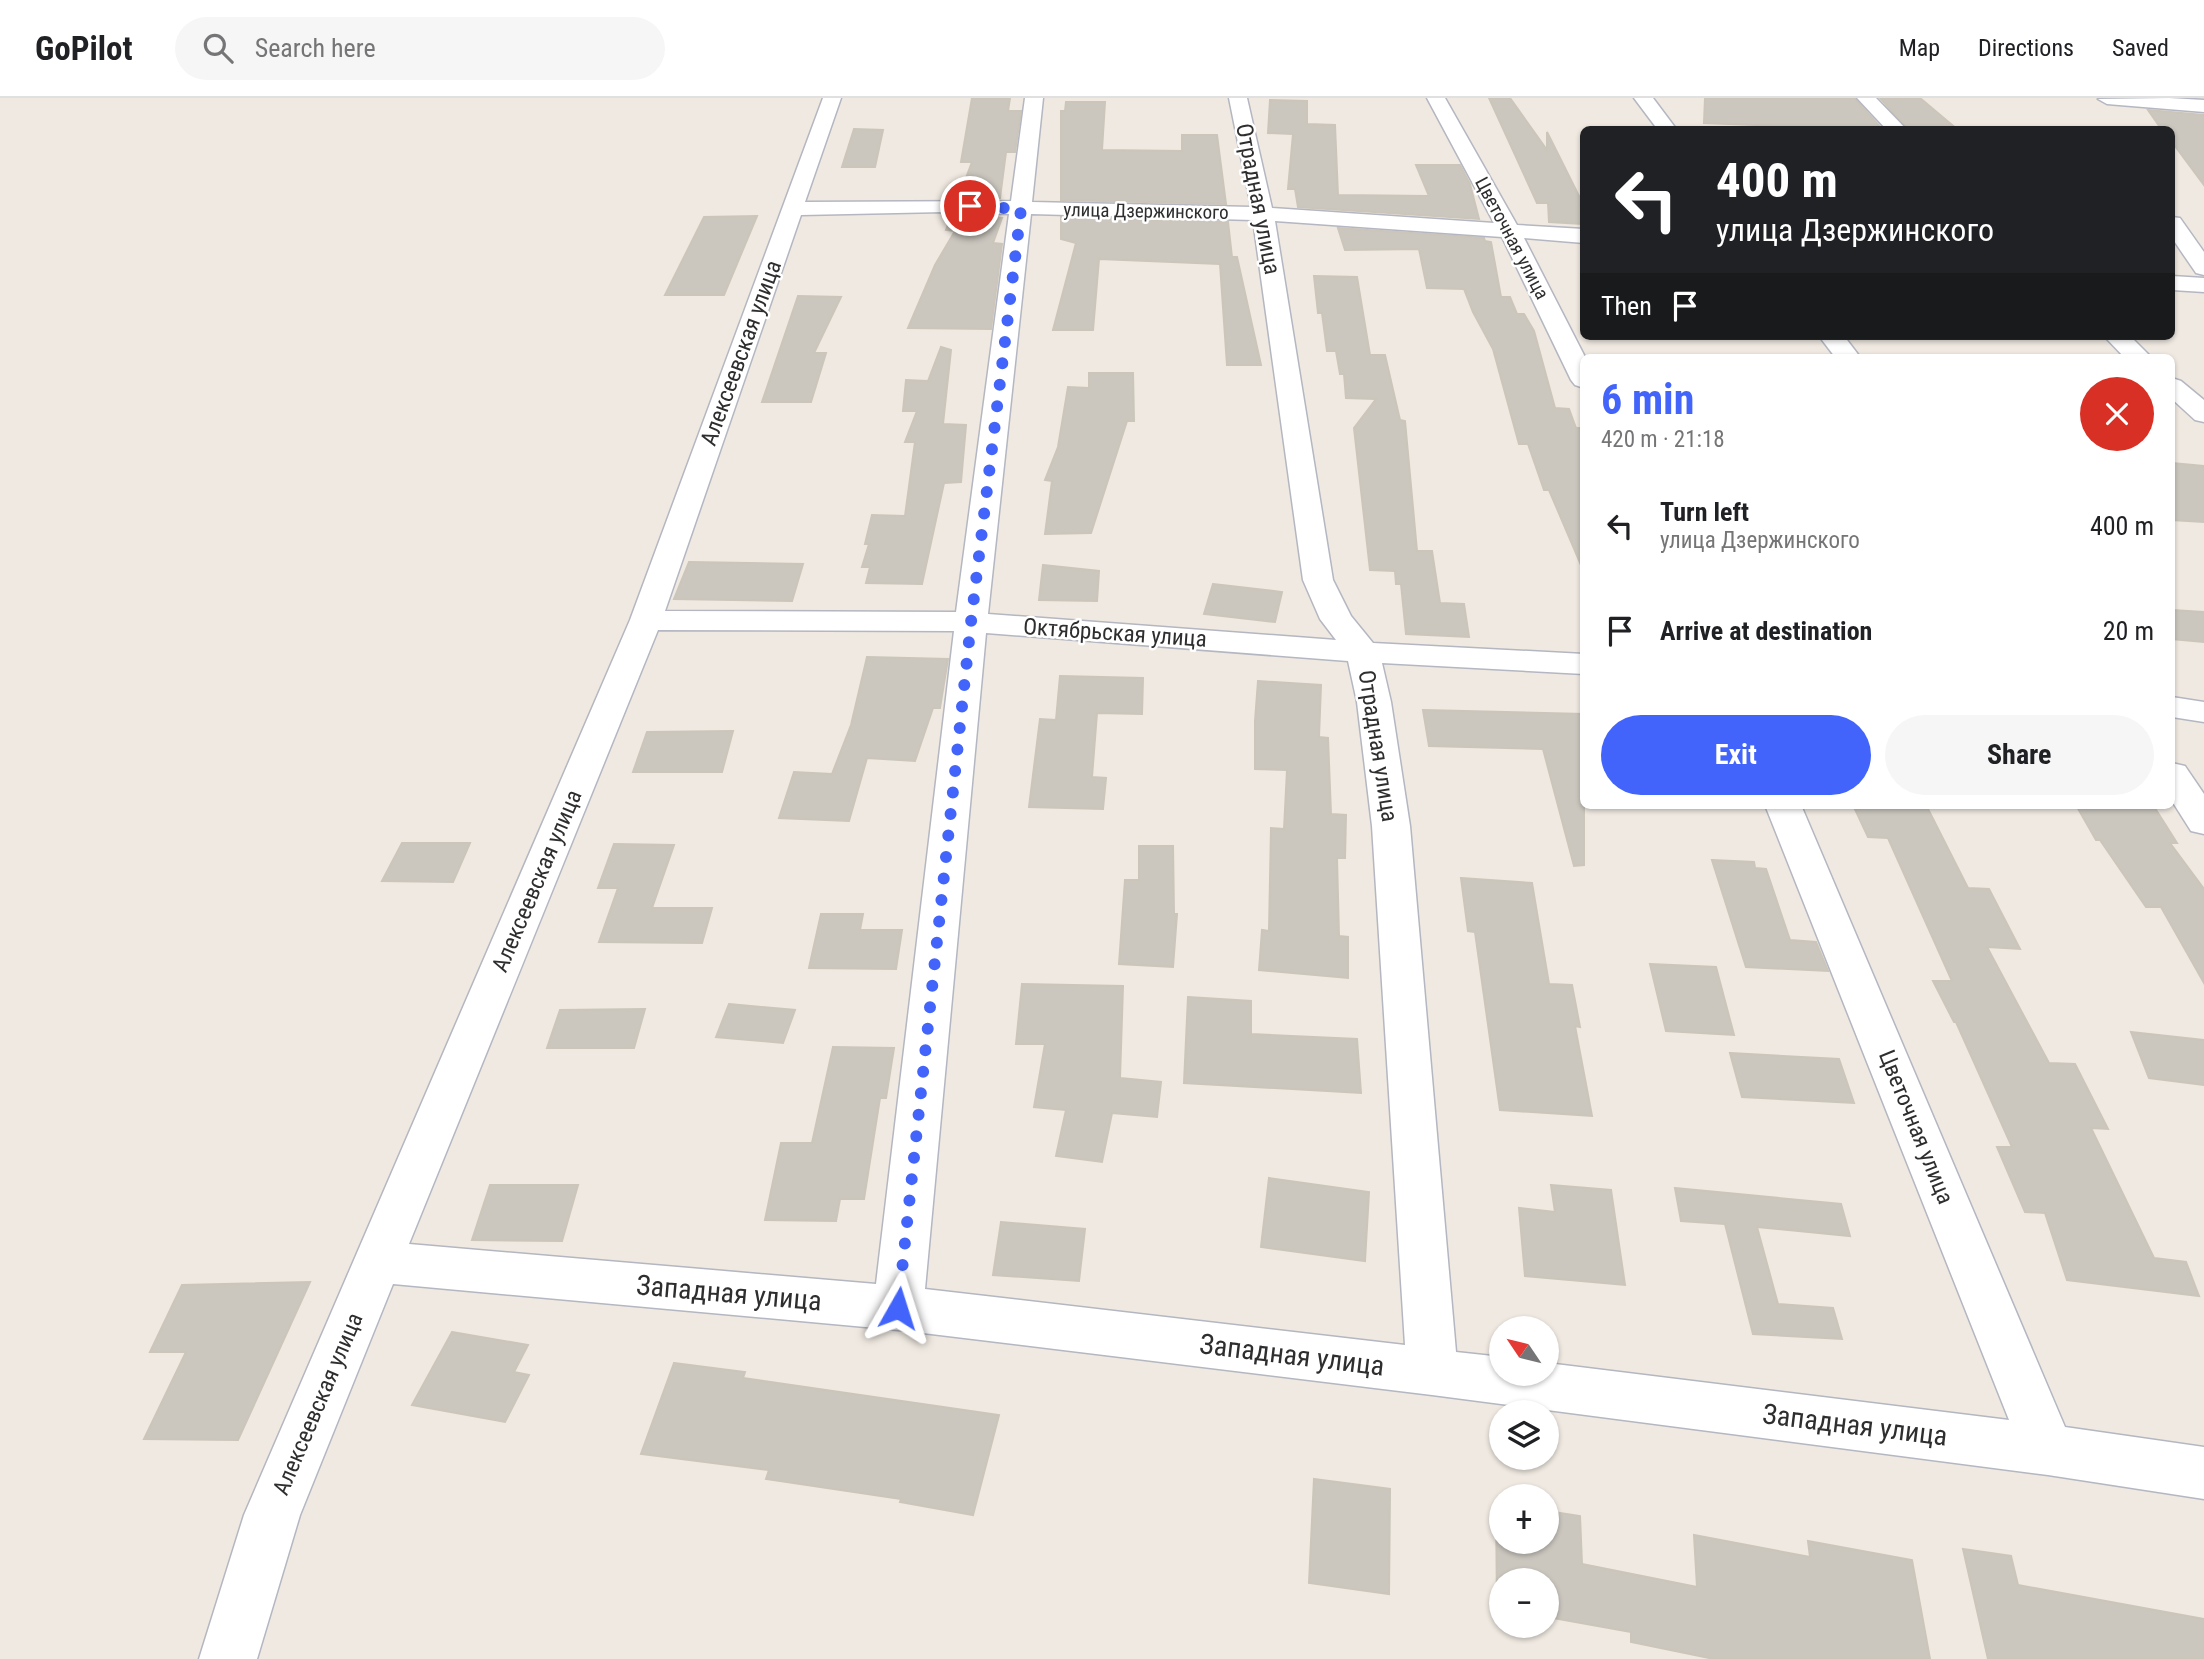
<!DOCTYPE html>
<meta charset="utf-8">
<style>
body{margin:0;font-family:"Roboto Condensed",sans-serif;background:#f6f6f6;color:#202124;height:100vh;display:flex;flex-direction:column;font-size:26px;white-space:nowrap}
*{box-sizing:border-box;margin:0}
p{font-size:23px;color:#757577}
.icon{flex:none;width:38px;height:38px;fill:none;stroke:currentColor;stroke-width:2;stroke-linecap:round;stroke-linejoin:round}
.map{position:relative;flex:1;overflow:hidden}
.drawer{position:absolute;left:1580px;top:256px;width:595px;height:455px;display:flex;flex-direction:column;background:#fff;border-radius:10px;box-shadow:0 2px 5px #0004}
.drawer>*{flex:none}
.guide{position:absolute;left:1580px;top:28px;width:595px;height:214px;border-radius:10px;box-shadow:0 2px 5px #0004;background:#202124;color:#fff;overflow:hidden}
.needle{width:46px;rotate:305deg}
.tools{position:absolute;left:1489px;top:1218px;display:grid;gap:14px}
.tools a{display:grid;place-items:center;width:70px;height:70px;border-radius:50%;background:#fff;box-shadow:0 2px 5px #0004;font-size:35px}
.pin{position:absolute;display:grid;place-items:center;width:60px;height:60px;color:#fff;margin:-30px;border:4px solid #fff;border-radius:50%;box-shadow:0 2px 7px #0007}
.me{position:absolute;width:77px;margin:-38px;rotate:6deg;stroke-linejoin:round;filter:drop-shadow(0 0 5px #0008)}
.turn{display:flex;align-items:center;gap:24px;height:147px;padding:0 21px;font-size:32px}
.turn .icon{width:91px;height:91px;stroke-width:2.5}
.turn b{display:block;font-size:49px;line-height:60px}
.then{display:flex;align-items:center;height:66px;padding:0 21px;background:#0003;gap:14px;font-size:26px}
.round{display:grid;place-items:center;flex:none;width:74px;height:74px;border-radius:37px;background:#f6f6f6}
.summary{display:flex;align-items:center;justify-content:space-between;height:119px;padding:0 21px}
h1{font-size:42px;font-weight:700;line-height:52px;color:#4264fb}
.button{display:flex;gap:14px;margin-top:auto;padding:14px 21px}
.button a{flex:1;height:80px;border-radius:42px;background:#4264fb;color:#fff;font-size:28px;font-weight:700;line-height:80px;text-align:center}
.button a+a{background:#f6f6f6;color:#202124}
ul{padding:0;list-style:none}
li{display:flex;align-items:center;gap:21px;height:105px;padding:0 21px}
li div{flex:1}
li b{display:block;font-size:26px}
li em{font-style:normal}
header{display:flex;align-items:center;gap:42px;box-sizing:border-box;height:98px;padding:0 35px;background:#fff;border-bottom:2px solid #e0e0e0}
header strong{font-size:33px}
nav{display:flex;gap:38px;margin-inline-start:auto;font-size:24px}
.search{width:490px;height:63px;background:#f6f6f6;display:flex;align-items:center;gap:18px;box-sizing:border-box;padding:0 24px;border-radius:38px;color:#757577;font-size:26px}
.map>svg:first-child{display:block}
.building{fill:#cbc7bf;stroke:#cbc5ba;stroke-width:2}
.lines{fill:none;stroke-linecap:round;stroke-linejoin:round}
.street-casing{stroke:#b4b7c1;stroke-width:3}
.street{fill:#fff;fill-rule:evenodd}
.route{stroke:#4264fb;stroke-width:12;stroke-dasharray:0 21.6}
.labels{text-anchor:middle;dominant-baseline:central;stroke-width:5;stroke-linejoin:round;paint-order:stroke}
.far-street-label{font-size:19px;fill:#2e2e2e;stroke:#fff}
.street-label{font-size:23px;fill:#2e2e2e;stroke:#fff}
.near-street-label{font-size:28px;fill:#2e2e2e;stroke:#fff}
</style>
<header>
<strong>GoPilot</strong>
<div class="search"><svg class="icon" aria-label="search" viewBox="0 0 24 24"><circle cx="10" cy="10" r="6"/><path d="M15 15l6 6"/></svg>Search here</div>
<nav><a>Map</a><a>Directions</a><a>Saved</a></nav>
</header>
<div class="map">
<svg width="2204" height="1561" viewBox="0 0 2204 1561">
<rect width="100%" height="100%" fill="#efe9e1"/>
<g class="building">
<polygon points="972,0 1010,0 1008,13 1021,13 1015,54 1006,54 1000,100 958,101 972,64 961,64"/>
<polygon points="1489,0 1510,0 1547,52 1547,34 1583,106 1580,106 1582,126 1549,124 1548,105 1537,105"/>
<polygon points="1705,0 1854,0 1883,32 1704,25"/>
<polygon points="1880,0 1920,0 1958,32 1909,32"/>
<polygon points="1270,2 1307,3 1307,26 1335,27 1338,97 1429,98 1416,67 1460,67 1470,86 1479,121 1298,109 1295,91 1288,91 1293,36 1268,35"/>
<polygon points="1066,4 1105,4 1102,52 1182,53 1182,37 1217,37 1226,106 1061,102 1061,13 1065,13"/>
<polygon points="2148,12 2204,17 2204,87 2172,44 2172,32 2162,32"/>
<polygon points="854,31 883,32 875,69 842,69"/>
<polygon points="952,117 1002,120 993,145 1002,146 991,231 908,230 935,167 955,133 946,132"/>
<polygon points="757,118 724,197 665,197 704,119"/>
<polygon points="1061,119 1228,124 1232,159 1237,159 1261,267 1227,267 1220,166 1099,161 1093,232 1053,232 1076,145 1061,141"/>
<polygon points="1338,130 1484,140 1485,143 1491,144 1501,199 1510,199 1517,216 1524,216 1534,233 1555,310 1569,311 1576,330 1584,330 1584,474 1549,392 1544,392 1528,346 1519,346 1493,251 1473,214 1464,191 1427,190 1419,151 1345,152"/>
<polygon points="1314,178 1357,179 1370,257 1385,257 1400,322 1405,323 1417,453 1432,453 1440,505 1464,506 1469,539 1406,536 1401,486 1396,486 1395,473 1370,472 1354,330 1376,301 1346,300 1344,276 1340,276 1336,253 1327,253 1322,215 1318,215"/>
<polygon points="798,198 841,199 814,255 826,255 811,304 762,304"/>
<polygon points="941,249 951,252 943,326 966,327 961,384 944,385 922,486 866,485 870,469 862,469 869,446 865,446 872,417 905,418 915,344 905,344 917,313 903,313 906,282 928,283"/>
<polygon points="1089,275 1133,275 1134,323 1127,323 1091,435 1045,436 1052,383 1045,382 1058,349 1068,289 1089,290"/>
<polygon points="2172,365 2204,368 2204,424 2172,422"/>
<polygon points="689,464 803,466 792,503 674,501"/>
<polygon points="1043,467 1099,473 1097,503 1039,502"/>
<polygon points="1213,486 1282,494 1275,524 1204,516"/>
<polygon points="2172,512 2204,514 2204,544 2172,541"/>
<polygon points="867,559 948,561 940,610 933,610 915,663 867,660 849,723 779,720 794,674 832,676 851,627"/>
<polygon points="1060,578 1143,580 1142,616 1097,615 1092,679 1106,680 1103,711 1029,709 1040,621 1056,622"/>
<polygon points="1258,583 1321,587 1319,639 1328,640 1331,716 1346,717 1345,760 1337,760 1339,838 1348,839 1348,880 1259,872 1262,832 1269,833 1271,730 1284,731 1287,672 1255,671 1255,623"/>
<polygon points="1423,612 1584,616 1584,767 1574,768 1543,651 1429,648"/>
<polygon points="733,633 722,674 633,674 647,634"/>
<polygon points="1853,707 1926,707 1968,790 1989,791 2020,851 1987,849 2049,965 2075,966 2108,1031 2091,1030 2154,1160 2186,1164 2199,1198 2067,1182 2045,1115 2025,1114 1997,1049 2012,1049 1956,924 1954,924 1933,883 1952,883 1888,740 1868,739"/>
<polygon points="2076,707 2153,707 2177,745 2170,745 2204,791 2204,885 2161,809 2146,809 2100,742 2096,742"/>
<polygon points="402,745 470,745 453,784 382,783"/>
<polygon points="614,746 674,747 652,810 712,810 702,845 599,844 618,790 598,790"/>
<polygon points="1139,748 1173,748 1174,816 1177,816 1173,869 1119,866 1125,782 1139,782"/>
<polygon points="1712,762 1754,764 1755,770 1766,771 1790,842 1816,844 1828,873 1746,869"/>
<polygon points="1461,780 1532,785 1549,886 1572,887 1580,929 1575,928 1592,1018 1500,1012 1475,834 1468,833"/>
<polygon points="821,816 863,816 860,832 902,832 896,871 809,870"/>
<polygon points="1650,866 1716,869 1734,937 1666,933"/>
<polygon points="1022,886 1123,888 1120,980 1161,984 1157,1019 1112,1015 1102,1064 1056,1058 1066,1012 1034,1009 1045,946 1016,946"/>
<polygon points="1188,899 1251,903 1251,936 1357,941 1361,995 1184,985"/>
<polygon points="729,906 795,912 783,945 716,939"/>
<polygon points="645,911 634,950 547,950 560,912"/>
<polygon points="2131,934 2204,942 2204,987 2149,980"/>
<polygon points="833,949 894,950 886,1000 880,1000 864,1101 840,1101 836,1123 765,1122 781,1045 812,1045"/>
<polygon points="1730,955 1839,961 1854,1005 1742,999"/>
<polygon points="1269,1080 1369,1094 1365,1163 1261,1149"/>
<polygon points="490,1087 578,1087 562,1143 472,1142"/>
<polygon points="1551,1087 1611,1092 1625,1187 1525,1178 1519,1110 1555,1114"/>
<polygon points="1675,1090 1841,1106 1850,1138 1757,1129 1778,1206 1833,1210 1842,1241 1753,1236 1725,1126 1681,1123"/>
<polygon points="1001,1124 1085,1131 1079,1183 993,1177"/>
<polygon points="310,1184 238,1342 144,1341 186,1254 150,1254 182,1187"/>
<polygon points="452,1234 528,1247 514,1274 529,1277 505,1324 412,1307"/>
<polygon points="674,1265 745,1274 743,1280 999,1317 973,1417 900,1404 901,1401 766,1381 769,1372 641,1356"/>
<polygon points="1314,1381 1390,1391 1389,1496 1309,1485"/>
<polygon points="1496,1405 1502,1406 1502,1444 1547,1444 1547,1413 1580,1418 1582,1466 1697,1489 1694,1437 1810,1459 1808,1443 1912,1462 1930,1561 1714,1561 1631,1544 1631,1534 1547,1519 1547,1482 1502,1482 1502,1511 1497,1511"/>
<polygon points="1963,1451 2011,1458 2018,1487 2204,1521 2204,1561 1988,1561"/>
</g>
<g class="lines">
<defs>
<g id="street">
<path d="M823 0H841L805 104 1011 103 1025 0H1043L1032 104 1251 109 1229 0H1247L1272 110 1494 125 1427 0H1445L1517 127 1584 131V145L1524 140 1585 259 1584 290 1575 287 1571 282 1502 139 1275 123 1333 482 1351 518 1373 545 1584 556V576L1382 565 1391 604 1410 728 1456 1254 1502 1259V1276H1547V1265L2009 1322 1765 707H1801L2065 1329 2204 1349V1401L2048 1377 1432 1297 898 1232 393 1186 300 1417 257 1561H199L244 1417 630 522ZM944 114 1009 116 956 514 665 513 801 117ZM1031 116 1253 122 1303 482 1320 521 1336 542 988 516ZM658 532 954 533 876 1186 409 1146ZM986 535 1348 563 1357 604 1372 728 1405 1247 925 1191Z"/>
<polygon points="1634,0 1653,0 1677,32 1658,32"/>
<polygon points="1857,0 1876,0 1907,32 1887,32"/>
<polygon points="2169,0 2204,2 2204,14 2107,6 2098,1"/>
<polygon points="2172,119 2180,120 2204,154 2204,177 2196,175 2172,140"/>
<polygon points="2172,178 2204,180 2204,194 2172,192"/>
<polygon points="1819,238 1844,238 1860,259 1835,259"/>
<polygon points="2104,238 2130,238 2151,259 2124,259"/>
<polygon points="2172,280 2181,283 2204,302 2204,324 2195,322 2172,301"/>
<polygon points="2172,599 2204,604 2204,624 2172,619"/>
<polygon points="2172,665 2185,668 2204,696 2204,736 2191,733 2172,703"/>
</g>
</defs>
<use href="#street" class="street-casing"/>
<use href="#street" class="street"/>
</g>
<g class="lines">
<polyline class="route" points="898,1210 971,524 1021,111 970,108"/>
</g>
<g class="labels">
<g class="far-street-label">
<text transform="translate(1146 113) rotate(1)">улица Дзержинского</text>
<text transform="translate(1512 140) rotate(62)">Цветочная улица</text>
</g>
<g class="street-label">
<text transform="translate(1258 101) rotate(79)">Отрадная улица</text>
<text transform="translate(741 255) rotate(-70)">Алексеевская улица</text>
<text transform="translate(1115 535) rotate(4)">Октябрьская улица</text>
<text transform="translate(1378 648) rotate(81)">Отрадная улица</text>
<text transform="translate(537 783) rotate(-67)">Алексеевская улица</text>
<text transform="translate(1916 1029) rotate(68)">Цветочная улица</text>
<text transform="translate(318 1306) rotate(-67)">Алексеевская улица</text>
</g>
<g class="near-street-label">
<text transform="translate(729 1195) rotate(5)">Западная улица</text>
<text transform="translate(1292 1257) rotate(7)">Западная улица</text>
<text transform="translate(1855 1327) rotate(7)">Западная улица</text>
</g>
</g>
</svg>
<div class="tools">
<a><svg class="needle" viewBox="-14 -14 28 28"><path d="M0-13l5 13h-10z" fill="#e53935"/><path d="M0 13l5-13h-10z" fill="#757577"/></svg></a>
<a><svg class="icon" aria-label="layers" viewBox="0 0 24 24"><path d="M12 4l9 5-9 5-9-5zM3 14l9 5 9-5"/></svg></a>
<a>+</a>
<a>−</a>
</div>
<div class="pin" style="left:970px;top:108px;background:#d93025"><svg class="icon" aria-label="arrive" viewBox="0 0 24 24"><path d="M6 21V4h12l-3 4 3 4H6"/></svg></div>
<svg class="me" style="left:898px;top:1210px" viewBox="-20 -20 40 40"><path d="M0-17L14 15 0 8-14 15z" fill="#4264fb" stroke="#fff" stroke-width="4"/></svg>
<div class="guide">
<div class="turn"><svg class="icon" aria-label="left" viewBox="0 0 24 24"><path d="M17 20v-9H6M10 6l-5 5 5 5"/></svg><div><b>400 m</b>улица Дзержинского</div></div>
<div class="then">Then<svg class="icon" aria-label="arrive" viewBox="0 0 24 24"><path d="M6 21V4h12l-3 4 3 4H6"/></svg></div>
</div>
<section class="drawer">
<div class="summary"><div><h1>6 min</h1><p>420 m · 21:18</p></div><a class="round" style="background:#d93025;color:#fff"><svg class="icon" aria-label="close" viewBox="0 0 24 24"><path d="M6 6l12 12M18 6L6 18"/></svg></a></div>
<ul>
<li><svg class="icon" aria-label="left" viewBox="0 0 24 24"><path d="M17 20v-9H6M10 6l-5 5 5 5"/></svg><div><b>Turn left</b><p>улица Дзержинского</p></div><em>400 m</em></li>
<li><svg class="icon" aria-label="arrive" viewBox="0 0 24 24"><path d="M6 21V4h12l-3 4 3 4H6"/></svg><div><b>Arrive at destination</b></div><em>20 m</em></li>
</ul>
<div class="button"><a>Exit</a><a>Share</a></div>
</section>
</div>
